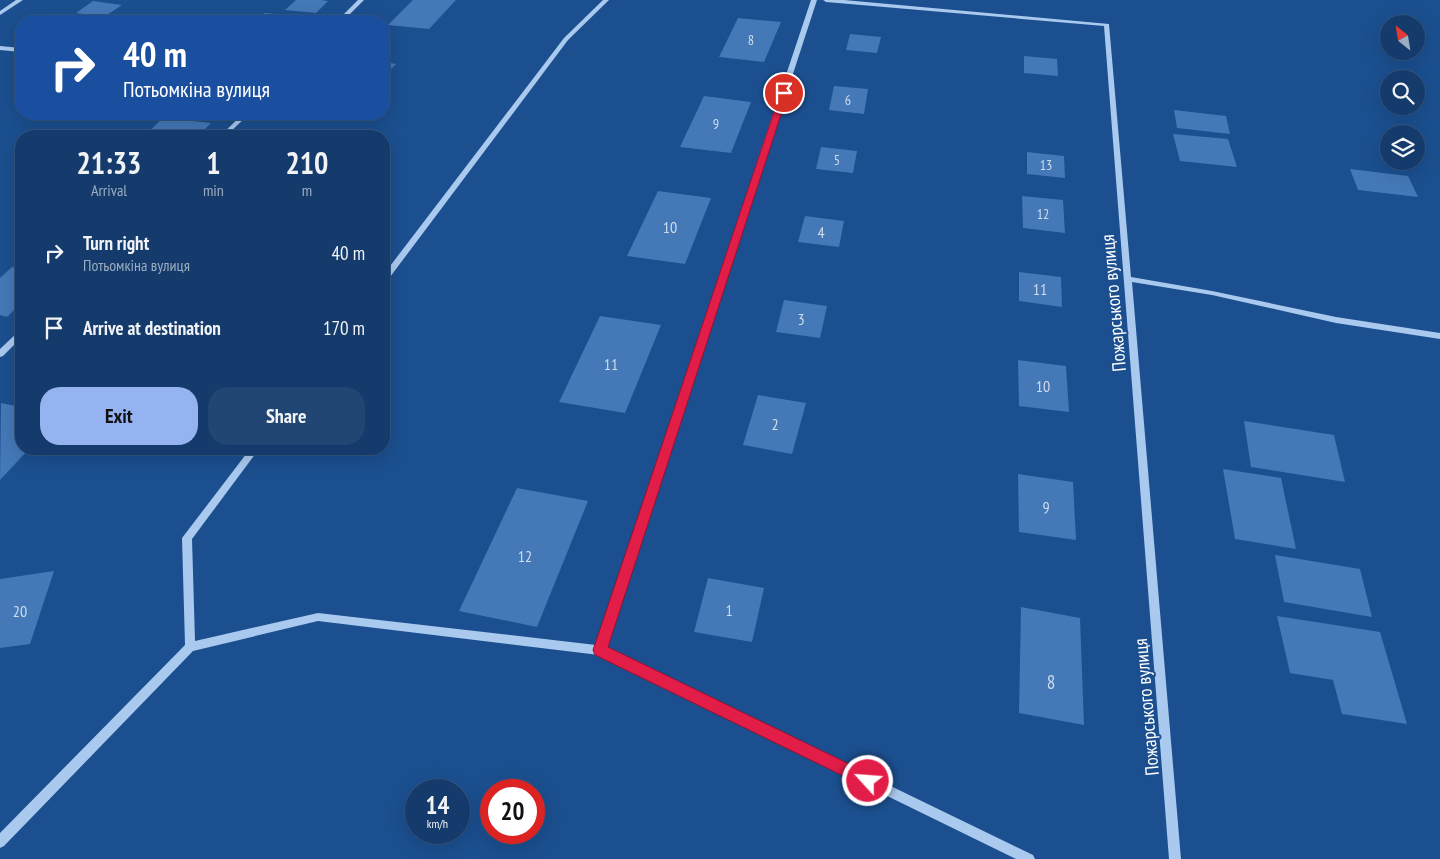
<!DOCTYPE html>
<meta charset="utf-8">
<style>
body{margin:0;font-family:"PT Sans Narrow",sans-serif;background:#214673;color:#f1f3f6;height:100vh;display:flex;flex-direction:column;font-size:19px;white-space:nowrap}
*{box-sizing:border-box;margin:0}
p{font-size:16px;color:#9dadc1}
.icon{flex:none;width:28px;height:28px;fill:none;stroke:currentColor;stroke-width:2;stroke-linecap:round;stroke-linejoin:round}
.map{position:relative;flex:1;overflow:hidden}
.details{position:absolute;left:15px;top:130px;width:375px;height:325px;display:flex;flex-direction:column;background:#143b6b;border-radius:20px;box-shadow:0 5px 20px #0002,0 0 0 1px #33557e}
.details>*{flex:none}
.hud{position:absolute;left:15px;top:15px;width:375px;height:105px;border-radius:20px;box-shadow:0 5px 20px #0002,0 0 0 1px #33557e;background:#1a4fa0;color:#fff;overflow:hidden}
.needle{width:32px;rotate:330deg}
.controls{position:absolute;left:1380px;top:15px;display:grid;gap:10px}
.controls a{display:grid;place-items:center;width:45px;height:45px;border-radius:50%;background:#143b6b;box-shadow:0 5px 20px #0002,0 0 0 1px #33557e;font-size:25px}
.speed{position:absolute;left:405px;top:779px;display:flex;gap:10px;font-size:25px;font-weight:700;text-align:center}
.speed>*{display:grid;place-content:center;width:65px;height:65px;border-radius:50%;background:#143b6b;box-shadow:0 5px 20px #0002,0 0 0 1px #33557e;line-height:1}
.speed small{font-size:12px;font-weight:400}
.speed .limit{border:8px solid #d22;background:#fff;color:#111}
.pin{position:absolute;display:grid;place-items:center;width:42px;height:42px;color:#fff;margin:-21px;border:2px solid #fff;border-radius:50%;box-shadow:0 1px 5px #0007}
.me{position:absolute;width:55px;margin:-28px;rotate:296deg;stroke-linejoin:round;filter:drop-shadow(0 0 4px #0008)}
.turn{display:flex;align-items:center;gap:18px;height:105px;padding:0 25px;font-size:22px}
.turn .icon{width:65px;height:65px;stroke-width:2.5}
.turn b{display:block;font-size:35px;line-height:42px}
.eta{display:flex;justify-content:space-evenly;align-items:center;height:85px;text-align:center}
.eta b{font-size:30px;font-weight:600;line-height:35px}
.action{display:flex;gap:10px;margin-top:auto;padding:10px 25px}
.action a{flex:1;height:58px;border-radius:20px;background:#95b2f1;color:#111;font-size:20px;font-weight:600;line-height:58px;text-align:center}
.action a+a{background:#214673;color:#f1f3f6}
ul{padding:0;list-style:none}
li{display:flex;align-items:center;gap:15px;height:75px;padding:0 25px}
li div{flex:1}
li b{display:block;font-size:19px}
li em{font-style:normal}
.map>svg:first-child{display:block}
.building{fill:#4478b7}
.lines{fill:none;stroke-linecap:round;stroke-linejoin:round}
.minor{fill:#a9c9ee;fill-rule:evenodd}
.route{fill:#e11d48;stroke:#92132f}
.labels{text-anchor:middle;dominant-baseline:central;stroke-width:4;stroke-linejoin:round;paint-order:stroke}
.far-number-label{font-size:14px;fill:#d0dded}
.number-label{font-size:16px;fill:#d0dded}
.street-label{font-size:19px;fill:#fff;stroke:#1b4f8f}
.near-number-label{font-size:19px;fill:#d0dded}
</style>
<div class="map">
<svg width="1440" height="859" viewBox="0 0 1440 859">
<rect width="100%" height="100%" fill="#1b4f8f"/>
<g class="building">
<polygon points="296,0 321,0 328,1 316,13 285,10"/>
<polygon points="413,0 456,0 429,29 388,25"/>
<polygon points="93,1 122,5 104,17 76,13"/>
<polygon points="265,13 307,17 302,21 256,21"/>
<polygon points="738,18 781,22 764,62 719,57"/>
<polygon points="850,34 881,37 877,53 846,50"/>
<polygon points="1024,56 1057,59 1058,76 1024,73"/>
<polygon points="384,62 396,64 384,76"/>
<polygon points="834,86 868,89 864,114 829,110"/>
<polygon points="704,96 751,102 731,153 680,147"/>
<polygon points="1174,110 1226,116 1230,134 1177,128"/>
<polygon points="170,114 223,114 216,121 167,116"/>
<polygon points="163,118 211,123 198,136 145,135"/>
<polygon points="1173,134 1228,139 1237,167 1180,161"/>
<polygon points="821,147 857,151 853,173 816,169"/>
<polygon points="1027,152 1064,156 1065,178 1027,174"/>
<polygon points="1350,169 1408,176 1418,197 1358,190"/>
<polygon points="658,191 711,198 685,264 627,256"/>
<polygon points="1022,196 1063,200 1065,233 1023,228"/>
<polygon points="805,216 844,221 839,247 798,242"/>
<polygon points="12,267 21,269 21,303 7,317 0,315 0,278"/>
<polygon points="1019,272 1061,277 1062,307 1019,301"/>
<polygon points="784,300 827,306 820,338 776,332"/>
<polygon points="600,316 661,325 625,413 559,402"/>
<polygon points="1018,360 1066,366 1069,412 1019,406"/>
<polygon points="758,395 806,403 792,454 743,445"/>
<polygon points="1,403 21,407 21,449 29,449 0,480"/>
<polygon points="1244,421 1334,435 1345,482 1251,467"/>
<polygon points="1223,469 1281,478 1296,549 1235,539"/>
<polygon points="1018,474 1073,482 1076,540 1019,532"/>
<polygon points="517,488 588,501 537,627 459,611"/>
<polygon points="1275,555 1360,569 1372,617 1284,602"/>
<polygon points="54,571 30,644 0,648 0,579"/>
<polygon points="708,578 764,588 752,642 694,632"/>
<polygon points="1021,607 1080,618 1084,725 1019,713"/>
<polygon points="1277,616 1380,632 1407,724 1342,714 1333,680 1290,673"/>
</g>
<g class="lines">
<g class="minor">
<polygon points="16,0 23,0 0,15 0,11"/>
<polygon points="358,0 364,0 343,21 337,21"/>
<polygon points="603,0 609,0 568,40 387,281 384,281 384,274 564,38"/>
<polygon points="811,0 817,0 606,648 1033,855 1035,859 1016,859 599,655 318,621 193,651 4,846 0,848 0,833 185,645 182,538 250,449 259,449 192,539 195,641 318,613 596,645"/>
<polygon points="823,0 844,0 1109,24 1131,277 1212,291 1336,317 1440,333 1440,339 1336,323 1212,295 1132,282 1181,859 1169,859 1104,26 826,2"/>
<polygon points="0,46 21,48 21,52 0,50"/>
<polygon points="243,114 249,114 226,136 220,136"/>
<polygon points="21,331 21,338 3,356 0,357 0,349 18,332"/>
</g>
</g>
<polygon class="route" points="781,91 788,93 608,647 874,776 876,781 874,786 868,788 595,655 593,650"/>
<g class="labels">
<g class="far-number-label">
<text x="751" y="40">8</text>
<text x="848" y="100">6</text>
<text x="716" y="124">9</text>
<text x="837" y="160">5</text>
<text x="1046" y="165">13</text>
<text x="1043" y="214">12</text>
</g>
<g class="number-label">
<text x="670" y="227">10</text>
<text x="821" y="232">4</text>
<text x="1040" y="289">11</text>
<text x="801" y="319">3</text>
<text x="611" y="364">11</text>
<text x="1043" y="386">10</text>
<text x="775" y="424">2</text>
<text x="1046" y="507">9</text>
<text x="525" y="556">12</text>
<text x="729" y="610">1</text>
<text x="20" y="611">20</text>
</g>
<g class="street-label">
<text transform="translate(1113 303) rotate(-95)">Пожарського вулиця</text>
<text transform="translate(1146 707) rotate(-95)">Пожарського вулиця</text>
</g>
<g class="near-number-label">
<text x="1051" y="682">8</text>
</g>
</g>
</svg>
<div class="controls">
<a><svg class="needle" viewBox="-14 -14 28 28"><path d="M0-13l5 13h-10z" fill="#e53935"/><path d="M0 13l5-13h-10z" fill="#9dadc1"/></svg></a>
<a><svg class="icon" aria-label="search" viewBox="0 0 24 24"><circle cx="10" cy="10" r="6"/><path d="M15 15l6 6"/></svg></a>
<a><svg class="icon" aria-label="layers" viewBox="0 0 24 24"><path d="M12 4l9 5-9 5-9-5zM3 14l9 5 9-5"/></svg></a>
</div>
<div class="speed"><div>14<small>km/h</small></div><div class="limit">20</div></div>
<div class="pin" style="left:784px;top:93px;background:#d93025"><svg class="icon" aria-label="arrive" viewBox="0 0 24 24"><path d="M6 21V4h12l-3 4 3 4H6"/></svg></div>
<svg class="me" style="left:868px;top:781px" viewBox="-20 -20 40 40"><circle r="17" fill="#e11d48" stroke="#fff" stroke-width="3"/><path d="M0-11L8 9 0 5-8 9z" fill="#fff"/></svg>
<div class="hud">
<div class="turn"><svg class="icon" aria-label="right" viewBox="0 0 24 24"><path d="M7 20v-9h11M14 6l5 5-5 5"/></svg><div><b>40 m</b>Потьомкіна вулиця</div></div>
</div>
<section class="details">
<div class="eta">
<div><b>21:33</b><p>Arrival</p></div>
<div><b>1</b><p>min</p></div>
<div><b>210</b><p>m</p></div>
</div>
<ul>
<li><svg class="icon" aria-label="right" viewBox="0 0 24 24"><path d="M7 20v-9h11M14 6l5 5-5 5"/></svg><div><b>Turn right</b><p>Потьомкіна вулиця</p></div><em>40 m</em></li>
<li><svg class="icon" aria-label="arrive" viewBox="0 0 24 24"><path d="M6 21V4h12l-3 4 3 4H6"/></svg><div><b>Arrive at destination</b></div><em>170 m</em></li>
</ul>
<div class="action"><a>Exit</a><a>Share</a></div>
</section>
</div>
